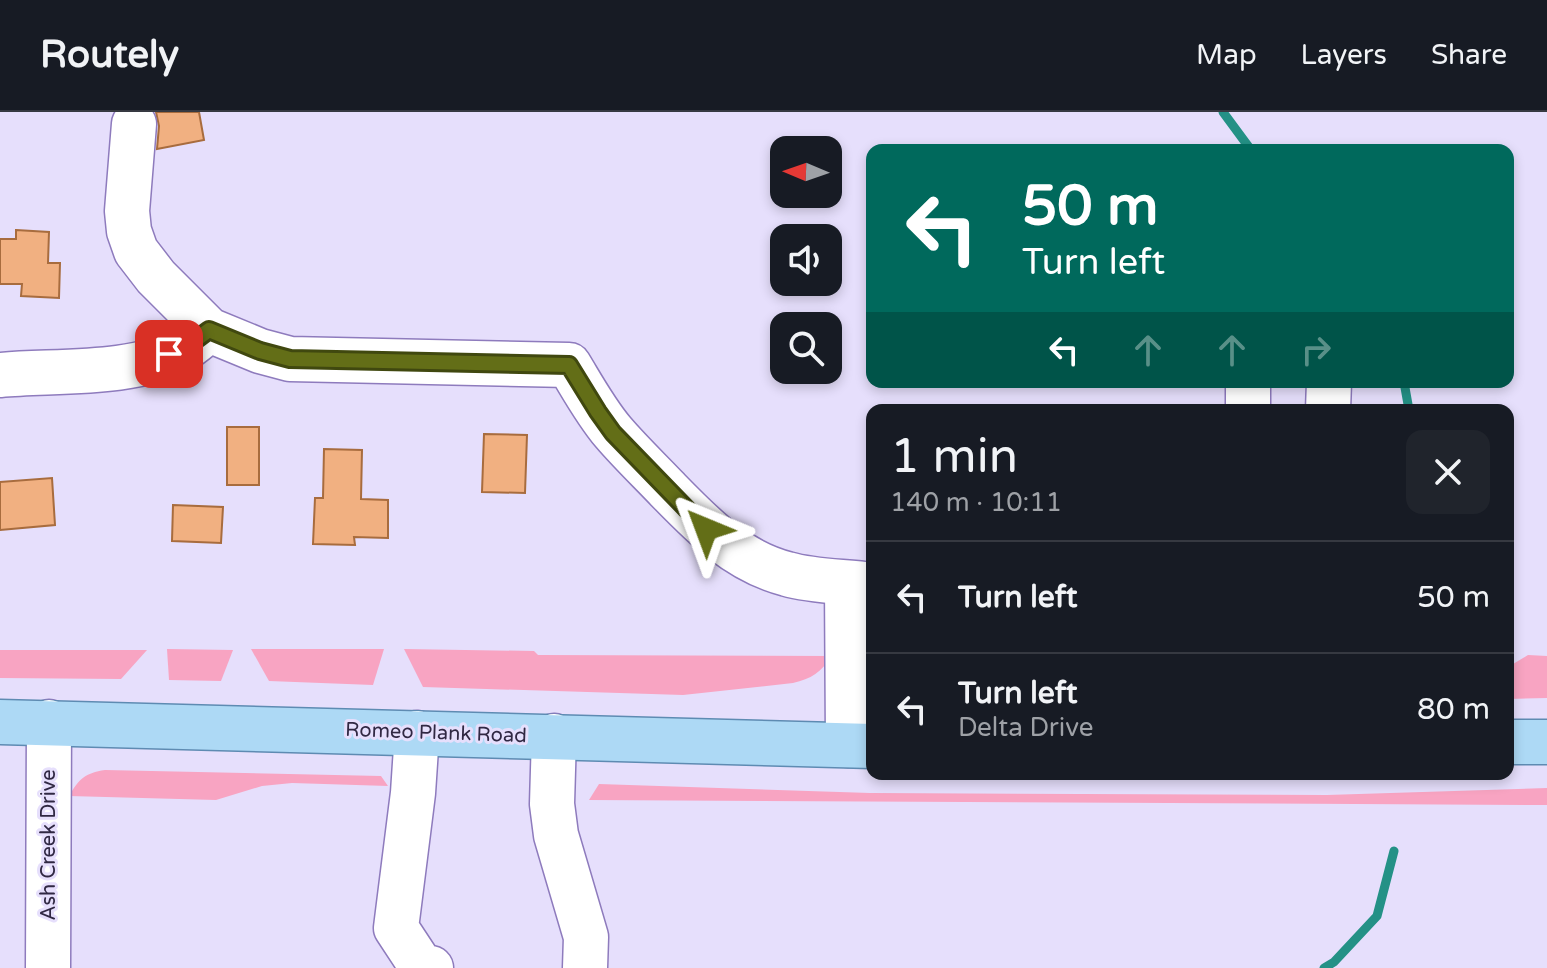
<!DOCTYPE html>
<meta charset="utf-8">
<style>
body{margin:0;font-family:"Varela Round",sans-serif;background:#20242c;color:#f1f3f6;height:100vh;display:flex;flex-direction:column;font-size:30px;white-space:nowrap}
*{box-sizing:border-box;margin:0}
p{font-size:26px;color:#9ea1a6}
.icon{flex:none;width:44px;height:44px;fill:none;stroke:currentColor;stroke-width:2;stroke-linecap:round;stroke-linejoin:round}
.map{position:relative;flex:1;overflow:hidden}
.panel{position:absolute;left:866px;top:292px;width:648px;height:376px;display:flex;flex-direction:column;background:#171b24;border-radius:16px;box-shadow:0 4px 12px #0003}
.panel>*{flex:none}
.banner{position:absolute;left:866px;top:32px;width:648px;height:244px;border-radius:16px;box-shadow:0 4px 12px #0003;background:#00695c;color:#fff;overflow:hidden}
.needle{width:52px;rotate:272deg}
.buttons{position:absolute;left:770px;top:24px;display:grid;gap:16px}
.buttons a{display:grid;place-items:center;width:72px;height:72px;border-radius:16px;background:#171b24;box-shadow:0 4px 12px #0003;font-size:40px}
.pin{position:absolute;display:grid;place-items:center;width:68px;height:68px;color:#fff;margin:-34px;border-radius:16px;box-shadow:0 4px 12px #0006}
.me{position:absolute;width:88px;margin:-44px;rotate:316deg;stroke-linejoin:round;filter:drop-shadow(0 0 6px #0008)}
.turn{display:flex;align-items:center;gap:28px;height:168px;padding:0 24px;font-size:36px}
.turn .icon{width:104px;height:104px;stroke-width:2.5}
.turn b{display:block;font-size:56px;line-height:68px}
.lanes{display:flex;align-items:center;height:76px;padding:0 24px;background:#0003;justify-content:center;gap:40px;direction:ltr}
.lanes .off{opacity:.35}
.round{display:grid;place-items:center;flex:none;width:84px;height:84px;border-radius:16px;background:#20242c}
.summary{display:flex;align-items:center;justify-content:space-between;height:136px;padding:0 24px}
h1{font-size:48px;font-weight:600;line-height:60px}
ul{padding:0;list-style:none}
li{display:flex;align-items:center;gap:24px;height:112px;padding:0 24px;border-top:2px solid #363941}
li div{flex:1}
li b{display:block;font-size:30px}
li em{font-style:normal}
header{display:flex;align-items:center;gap:48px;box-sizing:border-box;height:112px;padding:0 40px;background:#171b24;border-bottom:2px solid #363941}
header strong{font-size:38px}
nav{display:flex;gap:44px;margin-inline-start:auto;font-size:28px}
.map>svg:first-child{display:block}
.green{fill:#f8a4c2}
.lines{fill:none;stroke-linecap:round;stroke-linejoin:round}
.stream{stroke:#249186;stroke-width:9}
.building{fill:#f1b081;stroke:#a86c3e;stroke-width:2}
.minor-casing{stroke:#8e7bbd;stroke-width:47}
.major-casing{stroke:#5e8bb2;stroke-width:47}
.minor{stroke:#fff;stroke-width:44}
.major{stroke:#add9f5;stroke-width:44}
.route-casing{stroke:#40480f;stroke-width:20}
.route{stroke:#636e17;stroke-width:14}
.labels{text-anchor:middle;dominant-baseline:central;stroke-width:6;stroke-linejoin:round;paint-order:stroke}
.street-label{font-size:20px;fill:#302843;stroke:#e6dffc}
</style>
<header>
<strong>Routely</strong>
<nav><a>Map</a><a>Layers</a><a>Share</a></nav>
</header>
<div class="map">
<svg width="1547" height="856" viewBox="0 0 1547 856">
<rect width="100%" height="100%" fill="#e6dffc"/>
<g class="green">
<polygon points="167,537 233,538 221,569 169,568"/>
<polygon points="251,537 384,537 373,573 269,569"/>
<path d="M404 537 534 539 538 543 831 544C822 560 811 567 793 571L683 583 423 575Z"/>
<polygon points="0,538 147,538 121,567 0,566"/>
<polygon points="1528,543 1547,544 1547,586 1508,587 1508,555"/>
<path d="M105 658 381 664 388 674 292 671 262 674 216 688 69 684C79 667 85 661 105 658Z"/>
<polygon points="599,672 870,681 1327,683 1547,676 1547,693 589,688"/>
</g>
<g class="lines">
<g class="stream">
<polyline points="1223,0 1251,38"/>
<polyline points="1404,270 1409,298"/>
<polyline points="1324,856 1334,850 1377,804 1394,739"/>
</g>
</g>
<g class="building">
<polygon points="156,0 199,0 204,28 157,37 159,14"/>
<polygon points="16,118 49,120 48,151 60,151 59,186 21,184 22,172 0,172 0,127 16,127"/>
<rect x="227" y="315" width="32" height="58"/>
<polygon points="484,322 527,323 525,381 482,380"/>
<polygon points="324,337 362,338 361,387 388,388 388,426 354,425 355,433 313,432 315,386 323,386"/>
<polygon points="52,366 55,413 0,418 0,370"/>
<polygon points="173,393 223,395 221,431 172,429"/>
</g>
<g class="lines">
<defs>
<g id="minor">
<path d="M134 12 127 99 129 119 136 139 156 165 209 218 260 239 290 247 569 253C583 276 596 300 613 320 630 340 650 359 668 378 703 414 737 449 787 462 815 470 844 469 872 473"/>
<path d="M0 263C57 258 132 264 184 237 193 232 201 224 209 218"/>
<polyline points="1248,298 1248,270"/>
<polyline points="1328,298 1329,270"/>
<polyline points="847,471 848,633"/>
<polyline points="417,621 413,681 396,816 421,854 431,856"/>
<polyline points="554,624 552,692 556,723 586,825 585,856"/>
<polyline points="48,856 49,610"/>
</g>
<g id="major">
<polyline points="0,610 872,634"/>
<polyline points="1508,630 1547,630"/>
</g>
</defs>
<use href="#minor" class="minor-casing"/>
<use href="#major" class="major-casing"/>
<use href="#minor" class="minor"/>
<use href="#major" class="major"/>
</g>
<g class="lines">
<defs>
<polyline id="route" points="169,242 185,236 209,218 260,239 290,247 569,253 598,300 613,321 706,417"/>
</defs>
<use href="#route" class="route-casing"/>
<use href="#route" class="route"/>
</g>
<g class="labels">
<g class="street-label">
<text transform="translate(436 621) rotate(2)">Romeo Plank Road</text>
<text transform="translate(49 733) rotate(-90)">Ash Creek Drive</text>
</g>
</g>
</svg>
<div class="buttons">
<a><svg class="needle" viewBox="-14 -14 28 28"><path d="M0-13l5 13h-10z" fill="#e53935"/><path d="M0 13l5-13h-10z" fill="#9ea1a6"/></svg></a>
<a><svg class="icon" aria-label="sound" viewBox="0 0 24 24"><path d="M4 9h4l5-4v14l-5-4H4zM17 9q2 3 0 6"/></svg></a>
<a><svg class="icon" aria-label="search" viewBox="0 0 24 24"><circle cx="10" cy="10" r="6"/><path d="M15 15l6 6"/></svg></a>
</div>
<div class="pin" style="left:169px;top:242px;background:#d93025"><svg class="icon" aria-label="arrive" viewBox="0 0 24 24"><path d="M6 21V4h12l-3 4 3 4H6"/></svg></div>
<svg class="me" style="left:706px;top:417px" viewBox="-20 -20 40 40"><path d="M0-17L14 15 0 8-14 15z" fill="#636e17" stroke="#fff" stroke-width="4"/></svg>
<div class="banner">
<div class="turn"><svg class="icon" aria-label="left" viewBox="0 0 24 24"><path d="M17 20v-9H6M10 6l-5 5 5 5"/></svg><div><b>50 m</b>Turn left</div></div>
<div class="lanes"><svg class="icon" aria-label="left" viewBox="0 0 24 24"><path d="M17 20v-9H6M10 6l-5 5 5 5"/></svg><svg class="icon off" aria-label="ahead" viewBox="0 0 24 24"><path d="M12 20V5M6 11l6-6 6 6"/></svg><svg class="icon off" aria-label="ahead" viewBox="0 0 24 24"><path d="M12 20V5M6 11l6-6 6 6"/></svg><svg class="icon off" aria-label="right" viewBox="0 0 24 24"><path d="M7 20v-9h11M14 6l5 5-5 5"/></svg></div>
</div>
<section class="panel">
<div class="summary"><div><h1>1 min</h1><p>140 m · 10:11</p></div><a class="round"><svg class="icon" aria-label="close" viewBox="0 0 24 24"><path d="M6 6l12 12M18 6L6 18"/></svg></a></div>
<ul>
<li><svg class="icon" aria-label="left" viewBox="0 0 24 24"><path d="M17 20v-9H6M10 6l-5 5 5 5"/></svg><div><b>Turn left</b></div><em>50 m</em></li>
<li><svg class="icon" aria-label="left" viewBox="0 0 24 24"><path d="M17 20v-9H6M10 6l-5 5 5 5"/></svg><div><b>Turn left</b><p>Delta Drive</p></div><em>80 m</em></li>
</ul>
</section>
</div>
